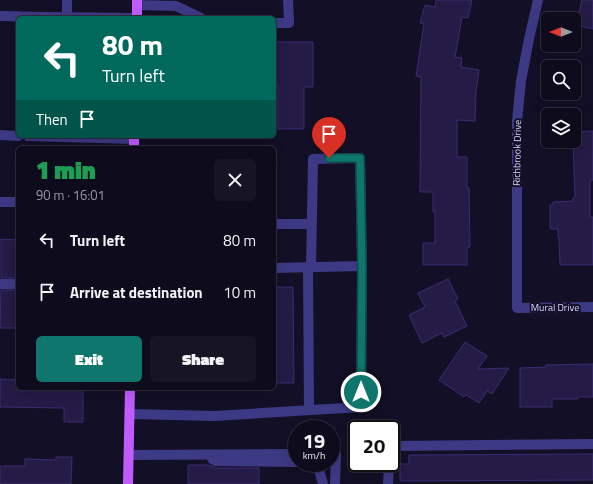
<!DOCTYPE html>
<meta charset="utf-8">
<style>
body{margin:0;font-family:"Titillium Web",sans-serif;background:#171425;color:#f1f3f6;height:100vh;display:flex;flex-direction:column;font-size:15px;white-space:nowrap}
*{box-sizing:border-box;margin:0}
p{font-size:13px;color:#9b9ba3}
.icon{flex:none;width:22px;height:22px;fill:none;stroke:currentColor;stroke-width:2;stroke-linecap:round;stroke-linejoin:round}
.map{position:relative;flex:1;overflow:hidden}
.drawer{position:absolute;left:16px;top:146px;width:260px;height:244px;display:flex;flex-direction:column;background:#0e0b1c;border-radius:6px;box-shadow:0 4px 16px #0002,0 0 0 1px #2e2b3b}
.drawer>*{flex:none}
.hud{position:absolute;left:16px;top:16px;width:260px;height:122px;border-radius:6px;box-shadow:0 4px 16px #0002,0 0 0 1px #2e2b3b;background:#00695c;color:#fff;overflow:hidden}
.needle{width:26px;rotate:270deg}
.tools{position:absolute;left:541px;top:12px;display:grid;gap:8px}
.tools a{display:grid;place-items:center;width:40px;height:40px;border-radius:6px;background:#0e0b1c;box-shadow:0 4px 16px #0002,0 0 0 1px #2e2b3b;font-size:20px}
.speed{position:absolute;left:288px;top:420px;display:flex;gap:8px;font-size:20px;font-weight:700;text-align:center}
.speed>*{display:grid;place-content:center;width:52px;height:52px;border-radius:50%;background:#0e0b1c;box-shadow:0 4px 16px #0002,0 0 0 1px #2e2b3b;line-height:1}
.speed small{font-size:10px;font-weight:400}
.speed .limit{border:2px solid #111;border-radius:6px;background:#fff;color:#111}
.pin{position:absolute;display:grid;place-items:center;width:34px;height:34px;color:#fff;margin:-41px -17px;border-radius:50% 50% 50% 0;rotate:-45deg;box-shadow:0 0 4px #0007}
.pin .icon{rotate:45deg}
.me{position:absolute;width:44px;margin:-22px;rotate:0deg;stroke-linejoin:round;filter:drop-shadow(0 0 3px #0008)}
.turn{display:flex;align-items:center;gap:14px;height:84px;padding:0 20px;font-size:18px}
.turn .icon{width:52px;height:52px;stroke-width:2.5}
.turn b{display:block;font-size:28px;line-height:34px}
.then{display:flex;align-items:center;height:38px;padding:0 20px;background:#0003;gap:8px;font-size:15px}
.round{display:grid;place-items:center;flex:none;width:42px;height:42px;border-radius:6px;background:#171425}
.head{display:flex;align-items:center;justify-content:space-between;height:68px;padding:0 20px}
h1{font-size:24px;font-weight:800;line-height:30px;color:#1e9e55}
.primary-button{display:flex;gap:8px;margin-top:auto;padding:8px 20px}
.primary-button a{flex:1;height:46px;border-radius:6px;background:#0f766e;color:#fff;font-size:16px;font-weight:800;line-height:46px;text-align:center}
.primary-button a+a{background:#171425;color:#f1f3f6}
ul{padding:0;list-style:none}
li{display:flex;align-items:center;gap:12px;height:52px;padding:0 20px}
li div{flex:1}
li b{display:block;font-size:15px}
li em{font-style:normal}
.map>svg:first-child{display:block}
.building{fill:#241b47;stroke:#3b2d73}
.lines{fill:none;stroke-linecap:round;stroke-linejoin:round}
.service{stroke:#3d3a85;stroke-width:10}
.minor{stroke:#3d3a85;stroke-width:10}
.primary{stroke:#c25bff;stroke-width:10}
.route-casing{stroke:#0a4d48;stroke-width:10}
.route{stroke:#0f766e;stroke-width:7}
.labels{text-anchor:middle;dominant-baseline:central;stroke-width:4;stroke-linejoin:round;paint-order:stroke}
.street-label{font-size:10px;fill:#d9d4ff;stroke:#130f26}
</style>
<div class="map">
<svg width="593" height="484" viewBox="0 0 593 484">
<rect width="100%" height="100%" fill="#130f26"/>
<g class="building">
<polygon points="436,0 472,0 468,18 462,17 455,57 462,58 461,67 479,70 476,92 475,121 457,120 457,157 467,157 467,188 469,188 470,247 467,247 467,265 423,265 423,243 435,243 435,211 433,212 433,192 420,192 421,77 416,76 424,24 420,23 425,5 435,7"/>
<polygon points="582,0 593,0 593,29 576,25"/>
<polygon points="274,42 313,42 313,87 304,87 304,129 278,129 278,87 274,87"/>
<polygon points="593,131 593,180 590,180 590,217 593,217 593,265 560,265 559,238 558,238 558,229 550,229 550,205 553,205 553,202 573,201 573,198 575,198 573,141 574,141 574,132"/>
<polygon points="1,239 18,240 18,278 1,278"/>
<polygon points="448,279 458,299 455,301 467,326 444,337 442,333 422,343 409,315 425,307 418,293"/>
<polygon points="274,287 293,287 294,383 274,383"/>
<polygon points="1,290 18,290 18,328 0,328"/>
<polygon points="465,342 487,356 478,369 509,368 492,394 487,391 479,403 466,395 464,397 439,380"/>
<polygon points="593,364 593,397 578,397 578,399 552,399 552,407 520,407 520,368 546,367 546,365"/>
<polygon points="0,379 18,380 18,388 83,388 83,422 64,422 64,408 0,407"/>
<polygon points="593,454 593,480 400,481 400,464 409,464 409,455"/>
<polygon points="56,457 72,457 71,484 0,484 0,466 25,466 25,459 56,460"/>
<polygon points="188,465 209,465 216,468 259,468 259,484 188,484"/>
</g>
<g class="lines">
<g class="service">
<polyline points="67,0 67,17"/>
<polyline points="137,5 176,6 201,18"/>
<polyline points="0,16 44,17"/>
<polyline points="44,18 44,17 137,18"/>
<polyline points="274,23 289,23 288,0"/>
<polyline points="0,202 18,202"/>
<polyline points="274,224 311,224"/>
<polyline points="308,268 309,410"/>
<polyline points="311,268 313,159 360,158 362,266"/>
<polyline points="0,284 18,284"/>
<polyline points="130,414 215,416 361,407 362,266 274,268"/>
<polyline points="391,450 396,446 593,444"/>
<polyline points="331,454 336,454 335,484"/>
<polyline points="129,455 297,454"/>
<polyline points="212,459 216,461 297,462"/>
<polyline points="309,463 319,470 323,484"/>
<polyline points="388,484 389,463"/>
</g>
<g class="minor">
<polyline points="538,0 529,39 521,81 517,121 517,308 593,307"/>
<polyline points="0,135 18,136"/>
<polyline points="28,136 134,139"/>
</g>
<g class="primary">
<polyline points="137,18 137,0"/>
<polyline points="134,148 134,136"/>
<polyline points="128,484 130,388"/>
</g>
</g>
<g class="lines">
<defs>
<polyline id="route" points="329,158 360,158 362,266 361,392"/>
</defs>
<use href="#route" class="route-casing"/>
<use href="#route" class="route"/>
</g>
<g class="labels">
<g class="street-label">
<text transform="translate(517 153) rotate(-89)">Richbrook Drive</text>
<text x="555" y="307">Mural Drive</text>
</g>
</g>
</svg>
<div class="tools">
<a><svg class="needle" viewBox="-14 -14 28 28"><path d="M0-13l5 13h-10z" fill="#e53935"/><path d="M0 13l5-13h-10z" fill="#9b9ba3"/></svg></a>
<a><svg class="icon" aria-label="search" viewBox="0 0 24 24"><circle cx="10" cy="10" r="6"/><path d="M15 15l6 6"/></svg></a>
<a><svg class="icon" aria-label="layers" viewBox="0 0 24 24"><path d="M12 4l9 5-9 5-9-5zM3 14l9 5 9-5"/></svg></a>
</div>
<div class="speed"><div>19<small>km/h</small></div><div class="limit">20</div></div>
<div class="pin" style="left:329px;top:158px;background:#d93025"><svg class="icon" aria-label="arrive" viewBox="0 0 24 24"><path d="M6 21V4h12l-3 4 3 4H6"/></svg></div>
<svg class="me" style="left:361px;top:392px" viewBox="-20 -20 40 40"><circle r="17" fill="#0f766e" stroke="#fff" stroke-width="3"/><path d="M0-11L8 9 0 5-8 9z" fill="#fff"/></svg>
<div class="hud">
<div class="turn"><svg class="icon" aria-label="left" viewBox="0 0 24 24"><path d="M17 20v-9H6M10 6l-5 5 5 5"/></svg><div><b>80 m</b>Turn left</div></div>
<div class="then">Then<svg class="icon" aria-label="arrive" viewBox="0 0 24 24"><path d="M6 21V4h12l-3 4 3 4H6"/></svg></div>
</div>
<section class="drawer">
<div class="head"><div><h1>1 min</h1><p>90 m · 16:01</p></div><a class="round"><svg class="icon" aria-label="close" viewBox="0 0 24 24"><path d="M6 6l12 12M18 6L6 18"/></svg></a></div>
<ul>
<li><svg class="icon" aria-label="left" viewBox="0 0 24 24"><path d="M17 20v-9H6M10 6l-5 5 5 5"/></svg><div><b>Turn left</b></div><em>80 m</em></li>
<li><svg class="icon" aria-label="arrive" viewBox="0 0 24 24"><path d="M6 21V4h12l-3 4 3 4H6"/></svg><div><b>Arrive at destination</b></div><em>10 m</em></li>
</ul>
<div class="primary-button"><a>Exit</a><a>Share</a></div>
</section>
</div>
